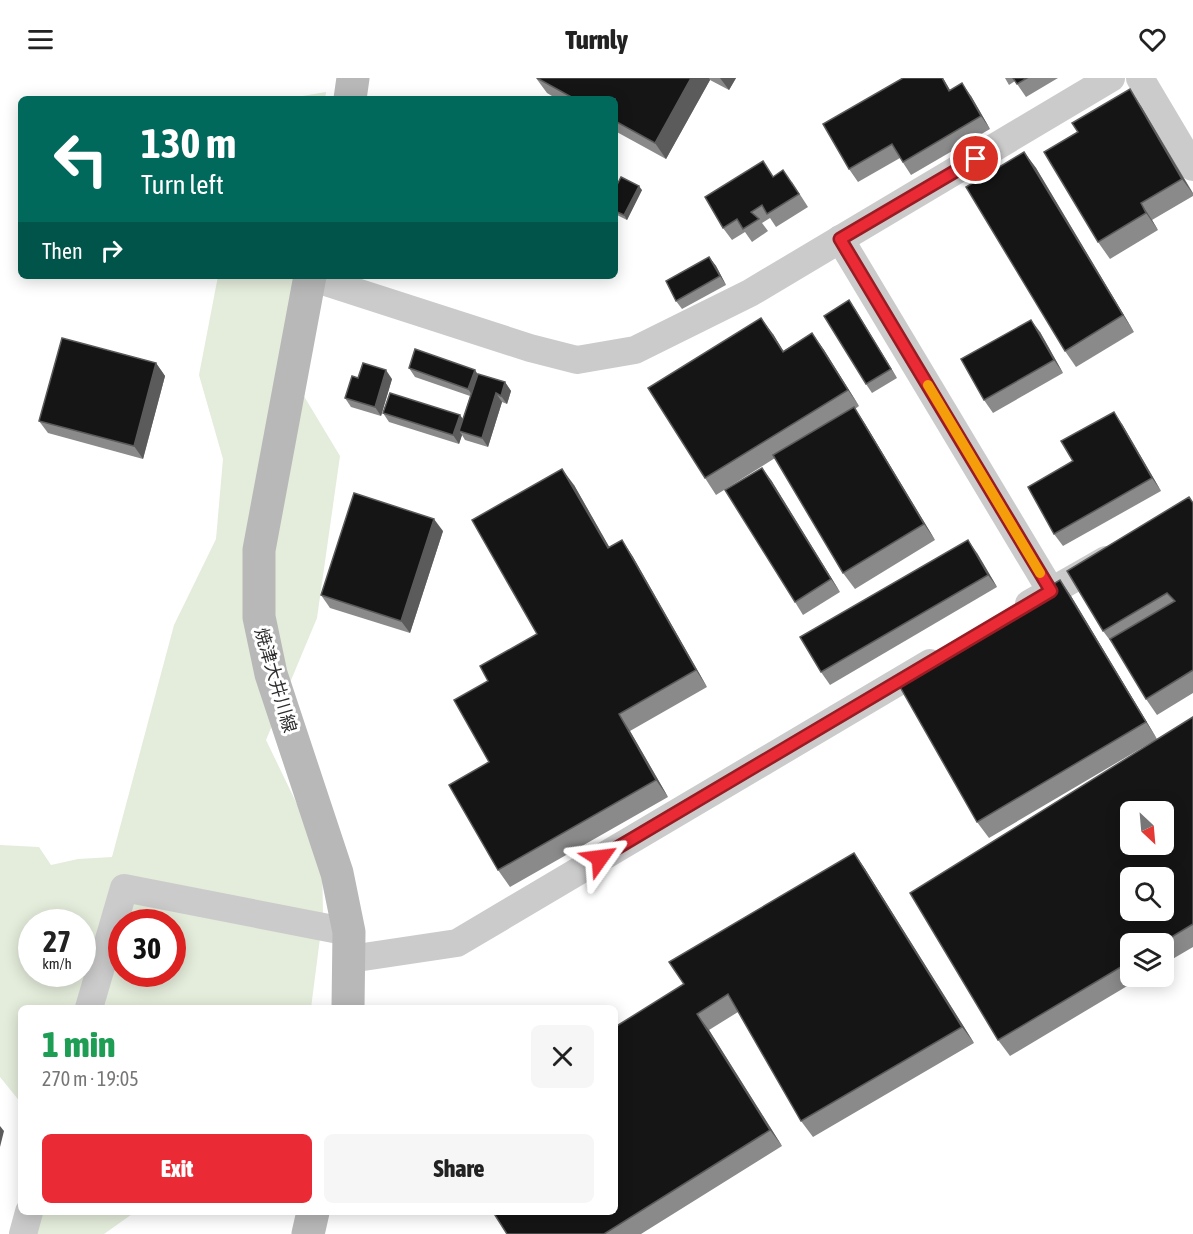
<!DOCTYPE html>
<meta charset="utf-8">
<style>
body{margin:0;font-family:"Asap Condensed","Noto Sans JP",sans-serif;background:#f6f6f6;color:#222;height:100vh;display:flex;flex-direction:column;font-size:22px;white-space:nowrap}
*{box-sizing:border-box;margin:0}
p{font-size:20px;color:#767676}
.icon{flex:none;width:33px;height:33px;fill:none;stroke:currentColor;stroke-width:2;stroke-linecap:round;stroke-linejoin:round}
.map{position:relative;flex:1;overflow:hidden}
.side{position:absolute;left:18px;top:927px;width:600px;height:210px;display:flex;flex-direction:column;background:#fff;border-radius:9px;box-shadow:0 3px 15px #0003}
.side>*{flex:none}
.hud{position:absolute;left:18px;top:18px;width:600px;height:183px;border-radius:9px;box-shadow:0 3px 15px #0003;background:#00695c;color:#fff;overflow:hidden}
.needle{width:39px;rotate:154deg}
.fabs{position:absolute;left:1120px;top:723px;display:grid;gap:12px}
.fabs a{display:grid;place-items:center;width:54px;height:54px;border-radius:9px;background:#fff;box-shadow:0 3px 15px #0003;font-size:30px}
.speed{position:absolute;left:18px;top:831px;display:flex;gap:12px;font-size:30px;font-weight:700;text-align:center}
.speed>*{display:grid;place-content:center;width:78px;height:78px;border-radius:50%;background:#fff;box-shadow:0 3px 15px #0003;line-height:1}
.speed small{font-size:15px;font-weight:400}
.speed .limit{border:9px solid #d22;background:#fff;color:#111}
.pin{position:absolute;display:grid;place-items:center;width:51px;height:51px;color:#fff;margin:-26px;border:3px solid #fff;border-radius:50%;box-shadow:0 2px 6px #0007}
.me{position:absolute;width:66px;margin:-33px;rotate:59deg;stroke-linejoin:round;filter:drop-shadow(0 0 4px #0008)}
.turn{display:flex;align-items:center;gap:21px;height:126px;padding:0 24px;font-size:27px}
.turn .icon{width:78px;height:78px;stroke-width:2.5}
.turn b{display:block;font-size:42px;line-height:51px}
.then{display:flex;align-items:center;height:57px;padding:0 24px;background:#0003;gap:12px;font-size:22px}
.round{display:grid;place-items:center;flex:none;width:63px;height:63px;border-radius:9px;background:#f6f6f6}
.headline{display:flex;align-items:center;justify-content:space-between;height:102px;padding:0 24px}
h1{font-size:36px;font-weight:800;line-height:45px;color:#1e9e55}
.action{display:flex;gap:12px;margin-top:auto;padding:12px 24px}
.action a{flex:1;height:69px;border-radius:9px;background:#ea2b36;color:#fff;font-size:24px;font-weight:800;line-height:69px;text-align:center}
.action a+a{background:#f6f6f6;color:#222}
header{display:flex;justify-content:space-between;align-items:center;height:78px;padding:0 24px;background:#fff;font-size:27px;font-weight:800}
.map>svg:first-child{display:block}
.green{fill:#e4ecdb;fill-rule:evenodd}
.lines{fill:none;stroke-linecap:round;stroke-linejoin:round}
.minor{stroke:#cbcbcb;stroke-width:28}
.secondary{stroke:#b8b8b8;stroke-width:33}
.wall{fill:#8a8a8a}
.shaded-wall{fill:#5b5b5b}
.building{fill:#151515;stroke:#5b5b5b;stroke-width:1.5;fill-rule:evenodd}
.route-casing{stroke:#981c23;stroke-width:15}
.route{stroke:#ea2b36;stroke-width:10}
.slow{stroke:#f59e0b;stroke-width:10}
.labels{text-anchor:middle;dominant-baseline:central;stroke-width:6;stroke-linejoin:round;paint-order:stroke}
.street-label{font-size:18px;fill:#2e2e2e;stroke:#fff}
</style>
<header><svg class="icon" aria-label="menu" viewBox="0 0 24 24"><path d="M4 6h16M4 12h16M4 18h16"/></svg>Turnly<svg class="icon" aria-label="heart" viewBox="0 0 24 24"><path d="M12 20l-8-8c-3-5 5-10 8-4 3-6 11-1 8 4z"/></svg></header>
<div class="map">
<svg width="1193" height="1156" viewBox="0 0 1193 1156">
<rect width="100%" height="100%" fill="#fff"/>
<g class="green">
<polygon points="326,14 325,21 285,21"/>
<path d="M218 198H295L281 280 340 378 317 540 266 662 322 778 323 837 311 930H21V1025L0 999V767L39 769 51 787 78 781 112 779 174 547 216 461 223 381 199 297ZM32 844H82V896H32ZM122 844H172V896H122Z"/>
<polygon points="34,1134 135,1134 104,1156 32,1156"/>
</g>
<g class="lines">
<g class="minor">
<polyline points="1140,0 1193,89"/>
<polyline points="840,161 1051,513"/>
<polyline points="310,199 530,270 577,282 635,272 750,215 1111,0"/>
<polyline points="1029,526 1106,482"/>
<polyline points="350,881 457,865 930,585"/>
<polyline points="89,930 124,810 349,854"/>
<polyline points="23,1156 29,1134"/>
</g>
<g class="secondary">
<polyline points="350,21 353,0"/>
<polyline points="310,198 259,472 259,539 271,596 337,795 349,854 348,930"/>
<polyline points="308,1156 313,1134"/>
</g>
</g>
<g class="wall">
<polygon points="536,0 736,0 729,12 710,2 666,81 615,53 615,21 557,21 547,15"/>
<polygon points="903,0 943,0 950,12 971,18 990,51 911,97 900,80 858,104 849,91"/>
<polygon points="1005,0 1058,0 1026,19 1015,3 1009,7"/>
<polygon points="1141,28 1193,115 1193,118 1152,142 1158,152 1110,181 1098,164"/>
<polygon points="1024,74 1036,90 1134,254 1076,289 1065,273"/>
<polygon points="773,98 792,104 808,129 776,149 770,140 762,145 768,153 752,164 745,154 732,162 723,150"/>
<polygon points="615,111 642,112 627,142 615,136"/>
<polygon points="709,179 716,188 726,207 682,231 676,223"/>
<polygon points="855,231 897,300 872,315 866,306"/>
<polygon points="1040,254 1063,295 993,335 984,322"/>
<polygon points="812,255 824,272 859,328 855,331 865,346 935,462 855,511 843,495 775,380 716,417 705,400 773,256 783,273"/>
<polygon points="156,285 165,298 143,381 48,355 39,343"/>
<polygon points="409,290 478,296 505,304 511,313 507,326 502,324 488,369 465,362 462,357 459,366 389,344 383,335 463,341 470,318 415,299"/>
<polygon points="358,300 392,301 381,338 351,329 345,320"/>
<polygon points="1122,346 1161,413 1063,468 1054,456 1073,383"/>
<polygon points="771,402 840,514 803,537 795,524"/>
<polygon points="574,407 609,469 622,462 633,479 707,609 630,653 668,719 510,809 498,792 489,684 488,603 537,556"/>
<polygon points="1193,424 1193,615 1157,637 1146,621 1115,569 1103,553"/>
<polygon points="443,453 410,555 330,530 321,517"/>
<polygon points="977,475 997,509 830,607 821,594"/>
<polygon points="1060,502 1071,518 1157,661 989,760 977,744"/>
<polygon points="1193,639 1193,869 1164,886 1164,866 1131,866 1131,898 1144,898 1010,978 998,962"/>
<polygon points="854,775 865,791 974,965 813,1059 801,1043 738,934 709,952 782,1068 641,1156 507,1156 684,906"/>
</g>
<g class="shaded-wall">
<polygon points="691,0 709,0 710,2 666,81 655,65"/>
<polygon points="720,0 736,0 729,12"/>
<polygon points="942,0 943,0 958,26 949,13"/>
<polygon points="962,5 971,18 990,51 981,38"/>
<polygon points="1130,11 1141,28 1193,116 1182,101"/>
<polygon points="1024,74 1036,90 1134,254 1123,237"/>
<polygon points="639,108 642,112 627,142 624,137"/>
<polygon points="1141,125 1152,142 1158,152 1146,135"/>
<polygon points="709,179 716,188 726,207 720,198"/>
<polygon points="849,222 855,231 897,300 891,291"/>
<polygon points="761,240 773,256 794,290 783,274"/>
<polygon points="1031,242 1040,254 1063,295 1054,282"/>
<polygon points="812,255 824,272 859,328 848,312"/>
<polygon points="156,285 165,298 143,381 134,368"/>
<polygon points="386,292 392,301 381,338 375,329"/>
<polygon points="475,292 481,301 474,320 468,311"/>
<polygon points="505,304 511,313 507,326 501,318"/>
<polygon points="496,315 502,324 488,369 482,360"/>
<polygon points="854,329 865,346 935,462 924,446"/>
<polygon points="1114,334 1122,346 1161,413 1152,400"/>
<polygon points="460,337 466,345 459,353 462,357 459,366 453,357"/>
<polygon points="762,390 771,402 840,514 831,501"/>
<polygon points="562,391 574,407 619,486 608,470"/>
<polygon points="434,441 443,453 410,555 401,543"/>
<polygon points="622,462 633,479 707,609 696,592"/>
<polygon points="968,462 977,475 997,509 988,497"/>
<polygon points="1060,502 1071,518 1157,661 1146,644"/>
<polygon points="619,636 630,653 668,719 656,702"/>
<polygon points="854,775 865,791 974,965 962,949"/>
<polygon points="697,936 709,952 782,1068 770,1052"/>
<polygon points="0,1048 4,1053 0,1069"/>
</g>
<g class="building">
<polygon points="537,0 691,0 655,65 615,43 615,21 575,21"/>
<polygon points="903,0 942,0 949,13 962,5 981,38 903,84 892,66 849,91 823,46"/>
<polygon points="1013,0 1027,0 1017,6"/>
<polygon points="1130,11 1182,101 1141,125 1146,135 1098,164 1044,74 1078,54 1072,45"/>
<polygon points="1024,74 1123,237 1065,273 966,109"/>
<polygon points="763,83 773,99 783,92 799,116 767,136 762,127 751,134 759,141 743,151 737,141 723,150 705,119"/>
<polygon points="621,99 639,108 624,137 615,133 615,111"/>
<polygon points="709,179 720,198 676,223 666,203"/>
<polygon points="849,222 891,291 866,306 824,238"/>
<polygon points="761,240 783,274 812,255 848,312 705,400 648,310"/>
<polygon points="1031,242 1054,282 984,322 961,281"/>
<polygon points="62,260 156,285 134,368 39,343"/>
<polygon points="415,271 475,292 468,311 409,290"/>
<polygon points="363,285 386,292 375,329 345,320 352,298 358,300"/>
<polygon points="478,296 505,304 501,318 496,315 482,360 459,353"/>
<polygon points="390,315 460,337 453,357 383,335"/>
<polygon points="854,329 924,446 843,495 773,377"/>
<polygon points="1114,334 1152,400 1054,456 1028,409 1073,383 1061,363"/>
<polygon points="762,390 831,501 795,524 725,412"/>
<polygon points="562,391 608,470 622,462 696,592 619,636 656,702 498,792 449,707 489,684 454,622 488,603 480,588 537,556 472,442"/>
<polygon points="354,415 434,441 401,543 321,517"/>
<polygon points="1189,419 1193,425 1193,592 1146,621 1110,561 1175,523 1167,515 1103,553 1067,493"/>
<polygon points="968,462 988,497 821,594 800,559"/>
<polygon points="1060,502 1146,644 977,744 895,600"/>
<path d="M1193 639V846L1160 866H1131V883L998 962 910 815ZM1131 734H1164V766H1131ZM1131 800H1164V832H1131Z"/>
<polygon points="854,775 962,949 801,1043 728,916 697,936 770,1052 604,1156 507,1156 493,1134 615,1134 615,949 684,906 669,884"/>
</g>
<g class="lines">
<defs>
<polyline id="route" points="600,780 1051,513 840,161 976,81"/>
</defs>
<use href="#route" class="route-casing"/>
<use href="#route" class="route"/>
<polyline class="slow" points="928,307 1040,495"/>
</g>
<g class="labels">
<g class="street-label">
<text transform="translate(276 602) rotate(74)">焼津大井川線</text>
</g>
</g>
</svg>
<div class="fabs">
<a><svg class="needle" viewBox="-14 -14 28 28"><path d="M0-13l5 13h-10z" fill="#e53935"/><path d="M0 13l5-13h-10z" fill="#767676"/></svg></a>
<a><svg class="icon" aria-label="search" viewBox="0 0 24 24"><circle cx="10" cy="10" r="6"/><path d="M15 15l6 6"/></svg></a>
<a><svg class="icon" aria-label="layers" viewBox="0 0 24 24"><path d="M12 4l9 5-9 5-9-5zM3 14l9 5 9-5"/></svg></a>
</div>
<div class="speed"><div>27<small>km/h</small></div><div class="limit">30</div></div>
<div class="pin" style="left:976px;top:81px;background:#d93025"><svg class="icon" aria-label="arrive" viewBox="0 0 24 24"><path d="M6 21V4h12l-3 4 3 4H6"/></svg></div>
<svg class="me" style="left:600px;top:780px" viewBox="-20 -20 40 40"><path d="M0-17L14 15 0 8-14 15z" fill="#ea2b36" stroke="#fff" stroke-width="4"/></svg>
<div class="hud">
<div class="turn"><svg class="icon" aria-label="left" viewBox="0 0 24 24"><path d="M17 20v-9H6M10 6l-5 5 5 5"/></svg><div><b>130 m</b>Turn left</div></div>
<div class="then">Then<svg class="icon" aria-label="right" viewBox="0 0 24 24"><path d="M7 20v-9h11M14 6l5 5-5 5"/></svg></div>
</div>
<section class="side">
<div class="headline"><div><h1>1 min</h1><p>270 m · 19:05</p></div><a class="round"><svg class="icon" aria-label="close" viewBox="0 0 24 24"><path d="M6 6l12 12M18 6L6 18"/></svg></a></div>
<div class="action"><a>Exit</a><a>Share</a></div>
</section>
</div>
